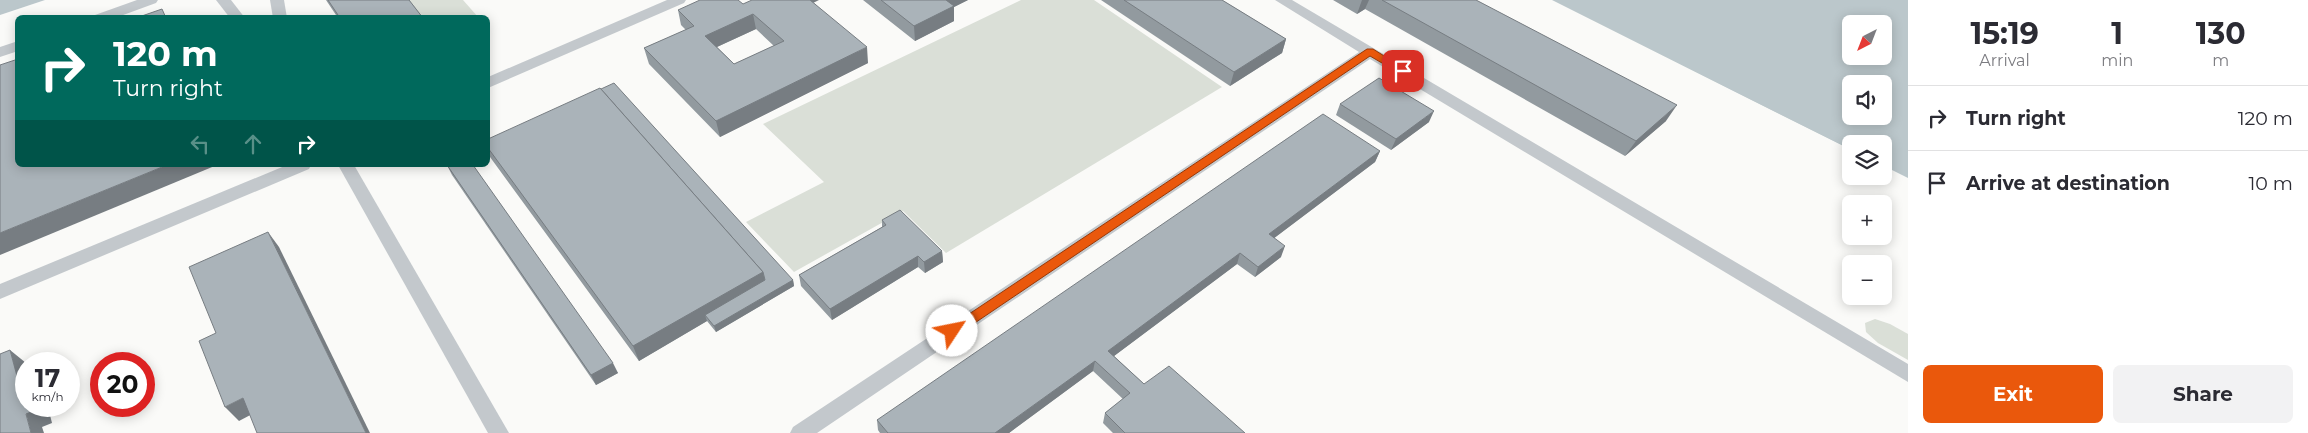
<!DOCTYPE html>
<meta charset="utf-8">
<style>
body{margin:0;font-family:Montserrat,sans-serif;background:#f2f2f3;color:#2b2b33;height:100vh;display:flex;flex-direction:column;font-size:19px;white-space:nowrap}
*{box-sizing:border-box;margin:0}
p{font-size:16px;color:#7c7c81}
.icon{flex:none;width:28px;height:28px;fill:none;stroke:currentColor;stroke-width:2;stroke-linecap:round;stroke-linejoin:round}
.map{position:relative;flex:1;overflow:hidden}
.drawer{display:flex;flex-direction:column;background:#fff;width:400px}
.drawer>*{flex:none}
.guide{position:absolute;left:15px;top:15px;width:475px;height:152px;border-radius:8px;box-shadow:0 2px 12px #0003;background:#00695c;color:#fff;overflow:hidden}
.needle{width:32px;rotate:222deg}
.fabs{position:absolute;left:1842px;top:15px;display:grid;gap:10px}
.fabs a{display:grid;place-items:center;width:50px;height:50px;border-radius:8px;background:#fff;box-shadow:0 2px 12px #0003;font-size:25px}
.speed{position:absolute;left:15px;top:352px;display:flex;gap:10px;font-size:25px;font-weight:700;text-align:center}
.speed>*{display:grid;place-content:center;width:65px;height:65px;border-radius:50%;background:#fff;box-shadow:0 2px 12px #0003;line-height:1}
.speed small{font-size:12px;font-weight:400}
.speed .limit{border:8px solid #d22;background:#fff;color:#111}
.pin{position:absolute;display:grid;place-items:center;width:42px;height:42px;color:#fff;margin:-21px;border-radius:10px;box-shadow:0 2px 8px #0006}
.me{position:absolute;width:55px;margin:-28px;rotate:56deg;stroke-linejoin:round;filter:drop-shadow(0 0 4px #0008)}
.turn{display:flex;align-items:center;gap:18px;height:105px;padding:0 15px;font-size:22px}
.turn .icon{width:65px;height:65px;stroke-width:2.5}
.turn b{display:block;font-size:35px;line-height:42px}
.lanes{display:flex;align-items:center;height:48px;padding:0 15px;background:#0003;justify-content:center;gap:25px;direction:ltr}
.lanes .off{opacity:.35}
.eta{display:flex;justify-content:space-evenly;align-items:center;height:85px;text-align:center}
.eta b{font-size:30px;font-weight:700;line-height:35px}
.action{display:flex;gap:10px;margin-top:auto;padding:10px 15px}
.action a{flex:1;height:58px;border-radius:8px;background:#ea580c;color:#fff;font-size:20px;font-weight:700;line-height:58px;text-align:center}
.action a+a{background:#f2f2f3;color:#2b2b33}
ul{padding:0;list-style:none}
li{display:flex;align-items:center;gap:15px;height:65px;padding:0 15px;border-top:1px solid #e1e1e2}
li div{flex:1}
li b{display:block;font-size:19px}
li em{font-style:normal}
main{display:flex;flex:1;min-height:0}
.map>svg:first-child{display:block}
.green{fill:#dadfd7}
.water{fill:#bbc7cb;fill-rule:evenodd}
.pier{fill:#fafaf8}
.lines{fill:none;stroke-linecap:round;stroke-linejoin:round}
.lane{fill:#c3c8cc;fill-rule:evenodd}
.wall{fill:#929a9f;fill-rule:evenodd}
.shaded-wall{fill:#777d82}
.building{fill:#aab3b9;stroke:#777d82;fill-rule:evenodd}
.route{fill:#ea580c;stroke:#983908}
</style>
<main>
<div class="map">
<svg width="1908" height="433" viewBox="0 0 1908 433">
<rect width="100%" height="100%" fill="#fafaf8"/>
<g class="green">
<polygon points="407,0 463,0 478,17 421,17"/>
<polygon points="1021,0 1094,0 1222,87 946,253 903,211 794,272 746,222 824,182 763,124"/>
<polygon points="1875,319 1890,324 1908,334 1908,360 1878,343 1866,332 1865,323"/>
</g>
<g class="water">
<polygon points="0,0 45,0 0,15"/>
<path d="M1552 0H1908V178L1884 166V144H1851V150ZM1851 24H1884V56H1851ZM1851 84H1884V116H1851Z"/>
</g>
<polygon class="pier" points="1549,0 1851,150 1851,153 1551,2"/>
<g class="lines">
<g class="lane">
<polygon points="137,0 158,0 156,3 115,18 93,18 95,15"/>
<polygon points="216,0 231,0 245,18 230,18"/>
<polygon points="270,0 284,0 287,18 273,18"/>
<polygon points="667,0 686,0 684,3 488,88 488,77"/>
<polygon points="1275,0 1292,0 1908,364 1908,382 1370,59 817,433 790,433 793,427 1359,52"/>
<polygon points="18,41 18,51 0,57 0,47"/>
<polygon points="287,165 311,165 309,169 0,299 0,284"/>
<polygon points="338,165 354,165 509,433 488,433"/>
</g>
</g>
<g class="wall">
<polygon points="326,0 409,0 423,18 338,18"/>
<polygon points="863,0 968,0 954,7 954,21 915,41"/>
<polygon points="1101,0 1222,0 1286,39 1282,53 1230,86"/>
<polygon points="1333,0 1476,0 1666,121 1625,156 1365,9 1357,14"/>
<path d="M814 3 868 63 720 137 649 64 644 48 686 30 681 25 678 10 743 4ZM756 29 774 46 734 64 717 47Z"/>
<polygon points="1340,104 1429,122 1391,150 1336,115"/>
<polygon points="488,139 793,280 794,286 716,332 707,321 639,361 490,157 488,151"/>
<polygon points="1380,151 1375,162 1274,238 1281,257 1255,277 1237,264 1114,356 1144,384 1245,433 1113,433 1103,423 1105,413 1123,399 1093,371 1009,433 880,433 878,430 877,420"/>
<polygon points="447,165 618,373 596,385 452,175"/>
<polygon points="882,220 942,251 943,262 925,273 918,267 832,320 801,286 799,275 882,227"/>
</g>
<g class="shaded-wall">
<polygon points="802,0 819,0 803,8"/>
<polygon points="942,0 968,0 954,7 954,21 915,41 914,26"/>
<polygon points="1362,0 1369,0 1365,9 1357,14"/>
<polygon points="753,14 756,29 708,51 705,36"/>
<polygon points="1286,39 1282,53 1230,86 1234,72"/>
<polygon points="867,47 868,63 720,137 716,121"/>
<polygon points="1677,105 1666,121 1625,156 1636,141"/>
<polygon points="1434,111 1429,122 1391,150 1396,139"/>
<polygon points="1380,151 1375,162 1265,245 1269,234"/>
<polygon points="167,165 217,165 0,255 0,233"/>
<polygon points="268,232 279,247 370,433 366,433"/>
<polygon points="1285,246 1281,257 1255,277 1258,267"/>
<polygon points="942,251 943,262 925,273 924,262"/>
<polygon points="1240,253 1237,264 1106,362 1108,351"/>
<polygon points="918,256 918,267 832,320 830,309"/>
<polygon points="763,272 766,287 705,315 707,321 639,361 633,346"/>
<polygon points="793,280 794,286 716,332 714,326"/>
<polygon points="10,350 26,363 26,406 40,406 50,415 52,423 42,427 44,433 31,433"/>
<polygon points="1095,361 1093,371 1009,433 995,433"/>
<polygon points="613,363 618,373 596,385 591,375"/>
<polygon points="243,398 256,412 239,421 225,407"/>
</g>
<g class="building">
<polygon points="328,0 409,0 423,18 340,18"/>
<path d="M700 0H738L743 4 752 0H810L867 47 716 121 644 48 694 26 678 10ZM753 14 784 41 734 64 705 36Z"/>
<polygon points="881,0 946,0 954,6 914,26"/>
<polygon points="1124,0 1222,0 1286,39 1234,72"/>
<polygon points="1382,0 1476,0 1677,105 1636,141"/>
<polygon points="162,9 166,18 136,18"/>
<polygon points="18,59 18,165 167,165 0,233 0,65"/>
<polygon points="1379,78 1434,111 1396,139 1340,104"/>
<polygon points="614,83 793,280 714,326 705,315 765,280 763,272 601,89"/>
<polygon points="600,88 763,272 633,346 488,148 488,139"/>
<polygon points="1323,114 1380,151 1269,234 1285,246 1258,267 1240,253 1108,351 1144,384 1169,366 1245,433 1125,433 1105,413 1130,393 1095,361 995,433 888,433 877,420"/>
<polygon points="447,165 473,165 613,363 591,375"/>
<polygon points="900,210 942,251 924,262 918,256 830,309 799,275 886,225 882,220"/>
<polygon points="268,232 366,433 257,433 243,398 225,407 199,341 216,333 189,267"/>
<polygon points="10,350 25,406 26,405 26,406 35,406 36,410 26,414 31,433 0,433 0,354"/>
</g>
<polygon class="route" points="1367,49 1373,49 1408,71 1406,73 1399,73 1370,56 957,335 948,335 946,331 948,328"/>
</svg>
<div class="fabs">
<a><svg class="needle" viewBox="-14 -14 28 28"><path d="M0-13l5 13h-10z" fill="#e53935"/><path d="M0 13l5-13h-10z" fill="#7c7c81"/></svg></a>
<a><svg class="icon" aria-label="sound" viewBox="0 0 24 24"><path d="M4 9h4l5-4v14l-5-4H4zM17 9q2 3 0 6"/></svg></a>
<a><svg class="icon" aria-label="layers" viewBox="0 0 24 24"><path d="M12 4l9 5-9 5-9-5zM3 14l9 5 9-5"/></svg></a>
<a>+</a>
<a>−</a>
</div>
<div class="speed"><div>17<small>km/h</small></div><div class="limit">20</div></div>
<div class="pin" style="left:1403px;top:71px;background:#d93025"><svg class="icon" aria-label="arrive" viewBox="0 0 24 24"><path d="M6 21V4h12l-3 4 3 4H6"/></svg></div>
<svg class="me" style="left:952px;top:331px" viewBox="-20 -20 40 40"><circle r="19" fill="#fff"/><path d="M0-13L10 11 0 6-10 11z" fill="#ea580c"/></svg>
<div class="guide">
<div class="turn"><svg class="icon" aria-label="right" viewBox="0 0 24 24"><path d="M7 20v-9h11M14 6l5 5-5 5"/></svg><div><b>120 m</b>Turn right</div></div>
<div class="lanes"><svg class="icon off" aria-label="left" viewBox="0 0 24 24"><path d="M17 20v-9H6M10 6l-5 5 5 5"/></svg><svg class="icon off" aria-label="ahead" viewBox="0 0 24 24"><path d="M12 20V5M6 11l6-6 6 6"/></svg><svg class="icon" aria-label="right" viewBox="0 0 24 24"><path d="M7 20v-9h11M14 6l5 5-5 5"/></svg></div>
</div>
</div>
<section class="drawer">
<div class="eta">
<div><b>15:19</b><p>Arrival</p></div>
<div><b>1</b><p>min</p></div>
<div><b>130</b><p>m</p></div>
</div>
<ul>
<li><svg class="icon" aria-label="right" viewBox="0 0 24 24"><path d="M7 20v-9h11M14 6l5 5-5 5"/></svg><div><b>Turn right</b></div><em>120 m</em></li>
<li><svg class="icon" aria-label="arrive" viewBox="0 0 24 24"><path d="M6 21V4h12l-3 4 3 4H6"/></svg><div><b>Arrive at destination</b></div><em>10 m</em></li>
</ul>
<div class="action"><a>Exit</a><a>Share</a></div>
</section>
</main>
